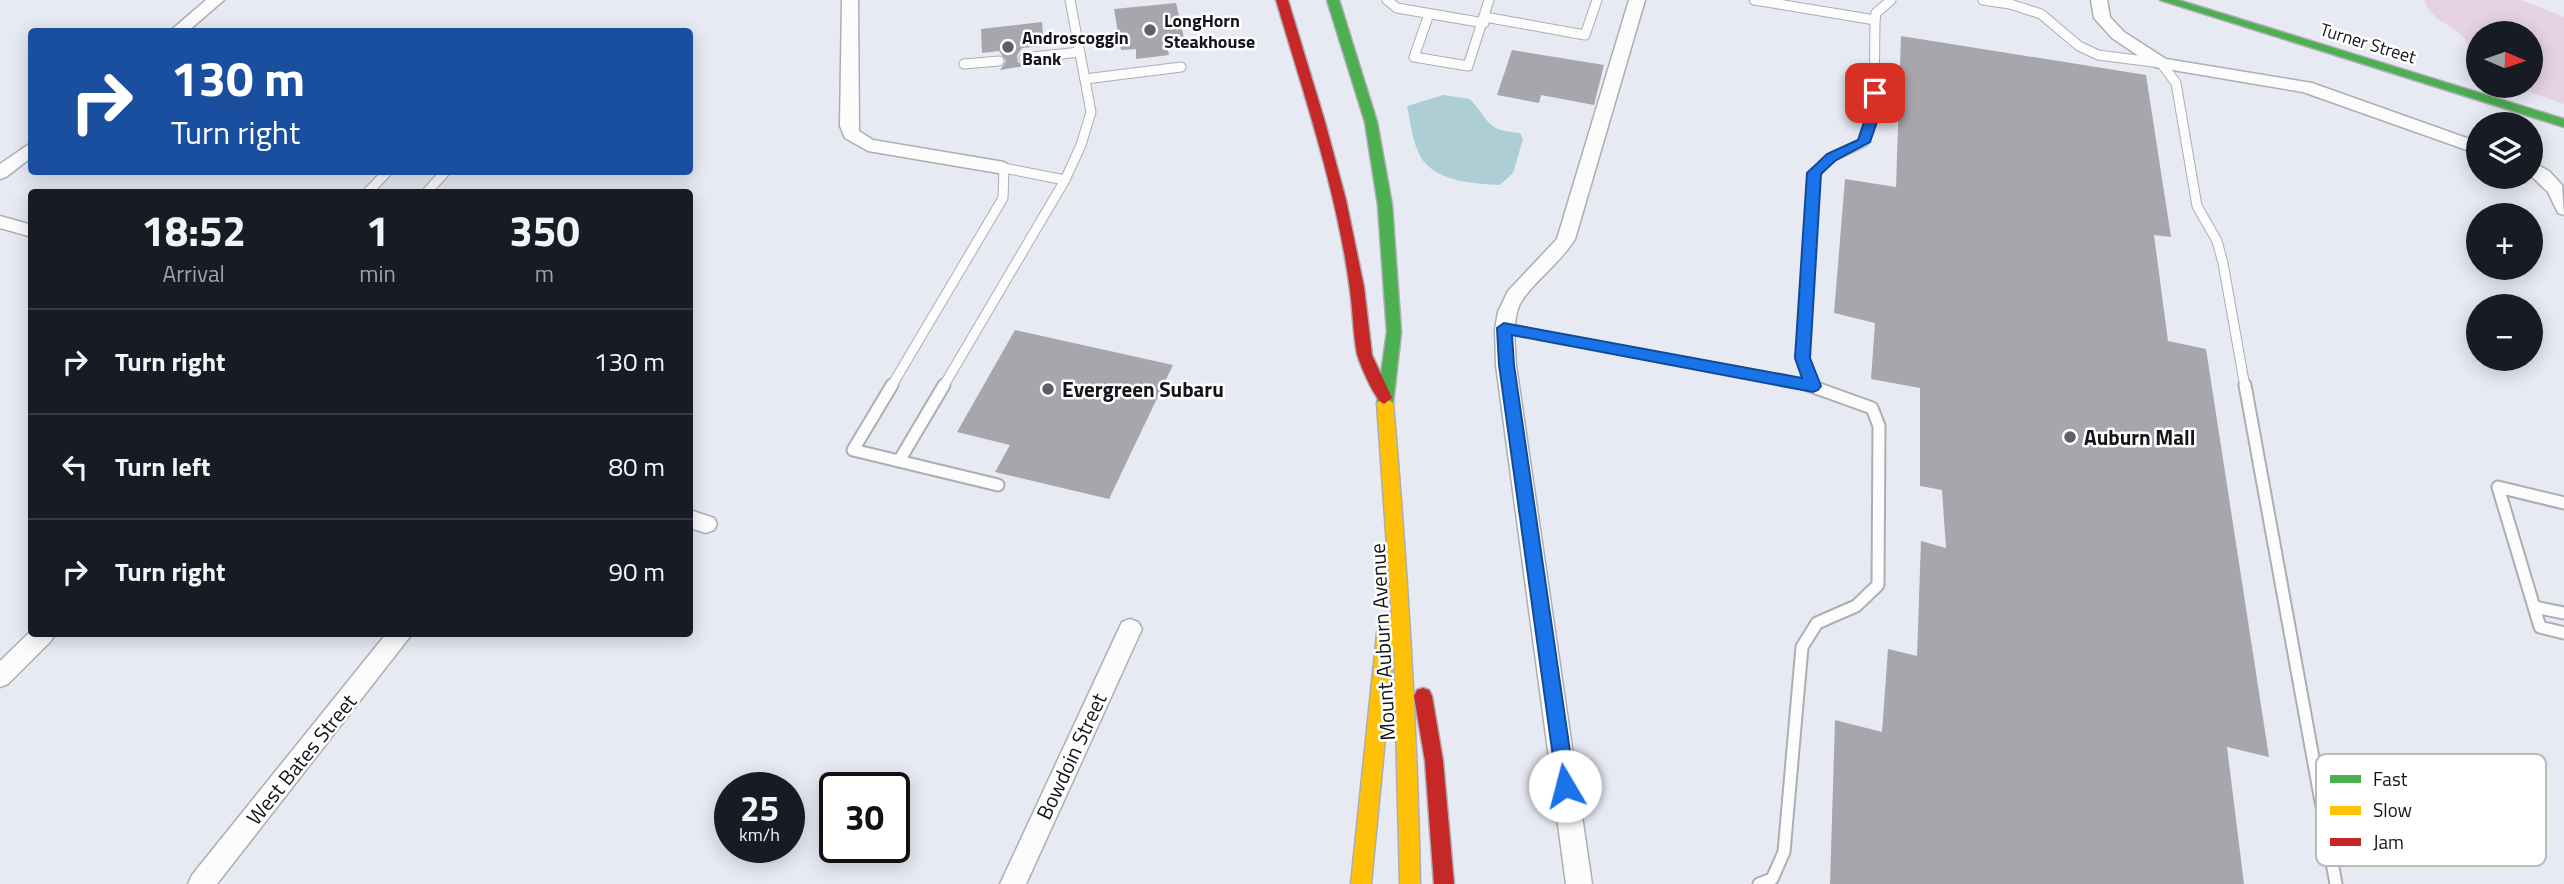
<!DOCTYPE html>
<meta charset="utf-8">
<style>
body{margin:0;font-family:"Titillium Web",sans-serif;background:#242831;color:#f1f3f6;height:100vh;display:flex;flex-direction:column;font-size:26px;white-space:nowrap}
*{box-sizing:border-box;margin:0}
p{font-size:23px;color:#9ea1a6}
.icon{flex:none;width:38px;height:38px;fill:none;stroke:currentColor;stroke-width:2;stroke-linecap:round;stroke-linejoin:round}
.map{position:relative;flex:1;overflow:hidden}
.side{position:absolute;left:28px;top:189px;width:665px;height:448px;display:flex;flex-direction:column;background:#171b24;border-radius:7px;box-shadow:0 4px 18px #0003}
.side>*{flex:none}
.top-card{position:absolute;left:28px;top:28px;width:665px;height:147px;border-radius:7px;box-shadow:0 4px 18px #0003;background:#1a4fa0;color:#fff;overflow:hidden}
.needle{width:46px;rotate:92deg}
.controls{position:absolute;left:2466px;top:21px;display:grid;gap:14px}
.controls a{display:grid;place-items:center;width:77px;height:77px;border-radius:50%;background:#171b24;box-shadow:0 4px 18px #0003;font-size:35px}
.speed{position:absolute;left:714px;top:772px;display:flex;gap:14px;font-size:35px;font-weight:700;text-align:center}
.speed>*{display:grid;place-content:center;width:91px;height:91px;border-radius:50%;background:#171b24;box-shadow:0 4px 18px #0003;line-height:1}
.speed small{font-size:18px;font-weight:400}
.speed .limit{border:4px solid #111;border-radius:10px;background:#fff;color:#111}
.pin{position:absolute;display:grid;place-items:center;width:60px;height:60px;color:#fff;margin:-30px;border-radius:14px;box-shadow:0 4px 10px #0006}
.me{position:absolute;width:77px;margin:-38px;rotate:352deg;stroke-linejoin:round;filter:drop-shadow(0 0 5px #0008)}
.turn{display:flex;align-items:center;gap:24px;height:147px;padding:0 28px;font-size:32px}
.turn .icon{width:91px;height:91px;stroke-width:2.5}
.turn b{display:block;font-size:49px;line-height:60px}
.eta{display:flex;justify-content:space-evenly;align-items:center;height:119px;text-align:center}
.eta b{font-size:42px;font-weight:700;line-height:49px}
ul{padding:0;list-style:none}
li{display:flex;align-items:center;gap:21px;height:105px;padding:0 28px;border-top:2px solid #363941}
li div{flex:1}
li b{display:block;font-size:26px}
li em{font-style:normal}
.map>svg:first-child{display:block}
.green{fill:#e6d3e2}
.water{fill:#aeced6}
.building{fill:#a7a6ad}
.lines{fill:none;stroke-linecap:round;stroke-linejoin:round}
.lane-far1-casing{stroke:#acaeb4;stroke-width:11}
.lane-casing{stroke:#acaeb4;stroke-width:15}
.street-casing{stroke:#acaeb4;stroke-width:3}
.fast-casing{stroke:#acaeb4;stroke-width:3}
.slow-casing{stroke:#acaeb4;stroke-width:3}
.jam-casing{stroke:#acaeb4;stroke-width:3}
.lane-far1{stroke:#fcfcfd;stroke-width:9}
.lane{stroke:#fcfcfd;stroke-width:11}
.street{fill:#fcfcfd;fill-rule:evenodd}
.fast{fill:#4caf50;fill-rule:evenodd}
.slow{fill:#ffc107;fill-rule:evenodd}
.jam{fill:#c62828;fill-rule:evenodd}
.route{fill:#1a73e8;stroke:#114b97;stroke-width:2}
.poi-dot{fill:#5e6066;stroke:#fff;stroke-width:2.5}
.labels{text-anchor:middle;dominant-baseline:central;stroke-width:5;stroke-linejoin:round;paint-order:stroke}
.far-poi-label{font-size:18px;font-weight:bold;fill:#14151a;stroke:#fff;text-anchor:start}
.far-street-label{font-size:18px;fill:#14151a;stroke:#fff}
.poi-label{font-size:21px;font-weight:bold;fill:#14151a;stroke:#fff;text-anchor:start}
.street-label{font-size:21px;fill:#14151a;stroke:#fff}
.key{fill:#fff;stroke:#b8b9ba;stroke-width:2}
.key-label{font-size:19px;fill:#14151a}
</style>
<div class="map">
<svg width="2564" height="884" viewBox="0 0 2564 884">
<rect width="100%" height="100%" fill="#e8eaf3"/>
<path class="green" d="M2424 0H2521L2564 17V104L2511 86H2530V33H2478V75L2467 71C2481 23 2435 33 2424 0Z"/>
<path class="water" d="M1443 95 1470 99C1491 122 1485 130 1520 133L1523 139 1513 173 1500 185C1477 184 1443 182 1426 164 1413 150 1411 124 1407 106Z"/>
<g class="building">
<polygon points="1176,3 1184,38 1172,40 1173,45 1167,46 1169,55 1136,59 1136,49 1121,50 1114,9"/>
<polygon points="1042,22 1044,46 1022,48 1017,56 1018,62 1025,66 1000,70 1006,61 999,51 982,53 981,29"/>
<polygon points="1901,36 2146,75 2171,237 2154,235 2168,341 2206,349 2269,757 2227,747 2244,884 1830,884 1835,720 1882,732 1888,649 1917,656 1921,541 1946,548 1942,490 1920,486 1920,388 1871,379 1875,323 1834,313 1845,179 1896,187"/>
<polygon points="1512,50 1604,65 1594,105 1541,95 1539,103 1497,95"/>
<polygon points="1015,330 1173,365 1109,499 995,472 1010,445 957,432"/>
</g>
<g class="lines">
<defs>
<g id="lane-far1">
<polyline points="1387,0 1397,8 1484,23"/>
<polyline points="1754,0 1875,20 1876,13 1891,0"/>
<polyline points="1983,0 2010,4 2041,14 2079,46 2098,55 2161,63 2176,83 2197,206 2217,241 2223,263 2245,387"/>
<polyline points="1429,14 1414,57 1468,66 1489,0"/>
<polyline points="1485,17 1585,35 1597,0"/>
<polyline points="1024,58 1080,52"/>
<polyline points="964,64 999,61"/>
<polyline points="1085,79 1181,67"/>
<polyline points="368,192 387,172"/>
<polyline points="427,192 445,172"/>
<polyline points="1504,328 1815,387"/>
<polyline points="1813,386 1802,358 1814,173 1832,157 1864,142 1874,110 1875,20"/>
<polyline points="891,387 1003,198 1004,168 1065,180"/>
<polyline points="943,387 1065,180 1081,145 1091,112 1070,0"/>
</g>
<g id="lane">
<polyline points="892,385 853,450 998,485"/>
<polyline points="2245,385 2336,884"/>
<polyline points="899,461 944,385"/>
<polyline points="2564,503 2498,487 2540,627 2564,633"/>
<polyline points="2535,607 2564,613"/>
<polyline points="1759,884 1772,879 1784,852 1802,647 1817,623 1856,606 1878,585 1879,426 1872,408 1808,385"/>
</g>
<g id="street">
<polygon points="206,0 224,0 187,32 169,32"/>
<polygon points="842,0 858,0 859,131 873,140 1004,162 1013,168 1010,172 1004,174 868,151 845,138 840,126"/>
<path d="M1629 0H1645L1575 239C1561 263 1528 286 1519 306 1512 324 1515 346 1516 365L1592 884H1566L1496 365 1495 329 1498 312 1508 291 1557 239Z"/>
<polygon points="2091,0 2107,0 2110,17 2124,32 2166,59 2312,83 2478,142 2478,154 2303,92 2155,67 2112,38 2094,18"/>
<polygon points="32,142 32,157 6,177 0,179 0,164"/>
<polygon points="2530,161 2549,171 2562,185 2564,215 2558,213 2548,192 2530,175"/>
<polygon points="0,216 32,225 32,237 0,228"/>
<polygon points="690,510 714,518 717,524 714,530 706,533 690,528"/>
<polygon points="1130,619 1138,622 1142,629 1026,884 1000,884 1122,622"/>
<polygon points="32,630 32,634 55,634 51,641 8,684 0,687 0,661"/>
<polygon points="386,634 412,634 217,884 188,884 192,875"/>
</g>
<g id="fast">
<polygon points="1327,0 1339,0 1377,122 1392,205 1401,332 1393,403 1385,409 1377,403 1387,332 1378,205 1365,122"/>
<polygon points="2160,0 2178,0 2564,119 2564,127"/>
</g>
<path id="slow" d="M1385 397 1393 403C1407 563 1417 723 1420 884H1400L1394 645 1371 884H1351L1378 624 1381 619 1387 617 1392 618 1377 403Z"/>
<g id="jam">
<path d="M1276 0H1288L1325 122 1346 200 1364 287 1372 355 1392 398 1384 404C1375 401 1360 364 1357 354 1353 333 1353 311 1350 290 1337 191 1304 95 1276 0Z"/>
<polygon points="1423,688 1429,690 1432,696 1443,761 1454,884 1434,884 1425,761 1414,696 1417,690"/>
</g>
</defs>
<use href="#lane-far1" class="lane-far1-casing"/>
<use href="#lane" class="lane-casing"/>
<use href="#street" class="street-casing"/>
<use href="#fast" class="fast-casing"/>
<use href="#slow" class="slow-casing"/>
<use href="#jam" class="jam-casing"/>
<use href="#lane-far1" class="lane-far1"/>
<use href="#lane" class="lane"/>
<use href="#street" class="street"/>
<use href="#fast" class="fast"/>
<use href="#slow" class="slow"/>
<use href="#jam" class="jam"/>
</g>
<polygon class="route" points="1875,89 1882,93 1881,110 1870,142 1836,160 1821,174 1810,358 1821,386 1818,390 1813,392 1512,335 1514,365 1575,786 1572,793 1565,795 1558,793 1499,365 1497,328 1504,323 1802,378 1795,358 1807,173 1827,154 1858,140 1868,110 1869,93"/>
<g class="poi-dot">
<circle cx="1150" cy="30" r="7"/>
<circle cx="1008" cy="47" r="7"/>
<circle cx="1048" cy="389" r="7"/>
<circle cx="2070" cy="437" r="7"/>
</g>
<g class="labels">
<g class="far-poi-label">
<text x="1164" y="20">LongHorn<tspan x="1164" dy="21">Steakhouse</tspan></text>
<text x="1022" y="37">Androscoggin<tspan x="1022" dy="21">Bank</tspan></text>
</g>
<g class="far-street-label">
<text transform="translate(2368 43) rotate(17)">Turner Street</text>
</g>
<g class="poi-label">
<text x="1062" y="389">Evergreen Subaru</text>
<text x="2084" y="437">Auburn Mall</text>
</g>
<g class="street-label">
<text transform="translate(1382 642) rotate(-93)">Mount Auburn Avenue</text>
<text transform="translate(1071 756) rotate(-65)">Bowdoin Street</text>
<text transform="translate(301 759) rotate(-51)">West Bates Street</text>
</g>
</g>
<rect x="2316" y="754" width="230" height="112" rx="10" class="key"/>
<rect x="2330" y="775" width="31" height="8" fill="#4caf50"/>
<rect x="2330" y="806" width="31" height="9" fill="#ffc107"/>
<rect x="2330" y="838" width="31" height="8" fill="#c62828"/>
<g class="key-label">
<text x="2373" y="786">Fast</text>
<text x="2373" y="817">Slow</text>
<text x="2373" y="849">Jam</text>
</g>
</svg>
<div class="controls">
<a><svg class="needle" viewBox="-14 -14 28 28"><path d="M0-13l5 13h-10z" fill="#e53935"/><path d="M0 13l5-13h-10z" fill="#9ea1a6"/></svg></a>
<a><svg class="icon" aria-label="layers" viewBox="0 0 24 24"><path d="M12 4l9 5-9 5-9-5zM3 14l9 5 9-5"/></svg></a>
<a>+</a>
<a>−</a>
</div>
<div class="speed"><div>25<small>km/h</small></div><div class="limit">30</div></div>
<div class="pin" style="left:1875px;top:93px;background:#d93025"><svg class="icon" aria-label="arrive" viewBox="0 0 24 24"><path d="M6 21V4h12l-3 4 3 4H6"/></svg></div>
<svg class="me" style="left:1565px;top:786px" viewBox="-20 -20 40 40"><circle r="19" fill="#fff"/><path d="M0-13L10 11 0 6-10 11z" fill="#1a73e8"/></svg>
<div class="top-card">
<div class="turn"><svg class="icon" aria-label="right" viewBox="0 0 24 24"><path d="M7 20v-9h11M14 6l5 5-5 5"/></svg><div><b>130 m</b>Turn right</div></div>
</div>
<section class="side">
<div class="eta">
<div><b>18:52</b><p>Arrival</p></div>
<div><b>1</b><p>min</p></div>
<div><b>350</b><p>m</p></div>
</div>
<ul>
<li><svg class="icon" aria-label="right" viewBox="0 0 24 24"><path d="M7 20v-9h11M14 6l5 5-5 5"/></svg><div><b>Turn right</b></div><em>130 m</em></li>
<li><svg class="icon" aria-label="left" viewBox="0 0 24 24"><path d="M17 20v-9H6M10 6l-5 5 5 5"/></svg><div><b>Turn left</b></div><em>80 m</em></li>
<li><svg class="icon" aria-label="right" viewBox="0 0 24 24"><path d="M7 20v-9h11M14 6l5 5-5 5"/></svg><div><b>Turn right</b></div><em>90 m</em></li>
</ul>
</section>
</div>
